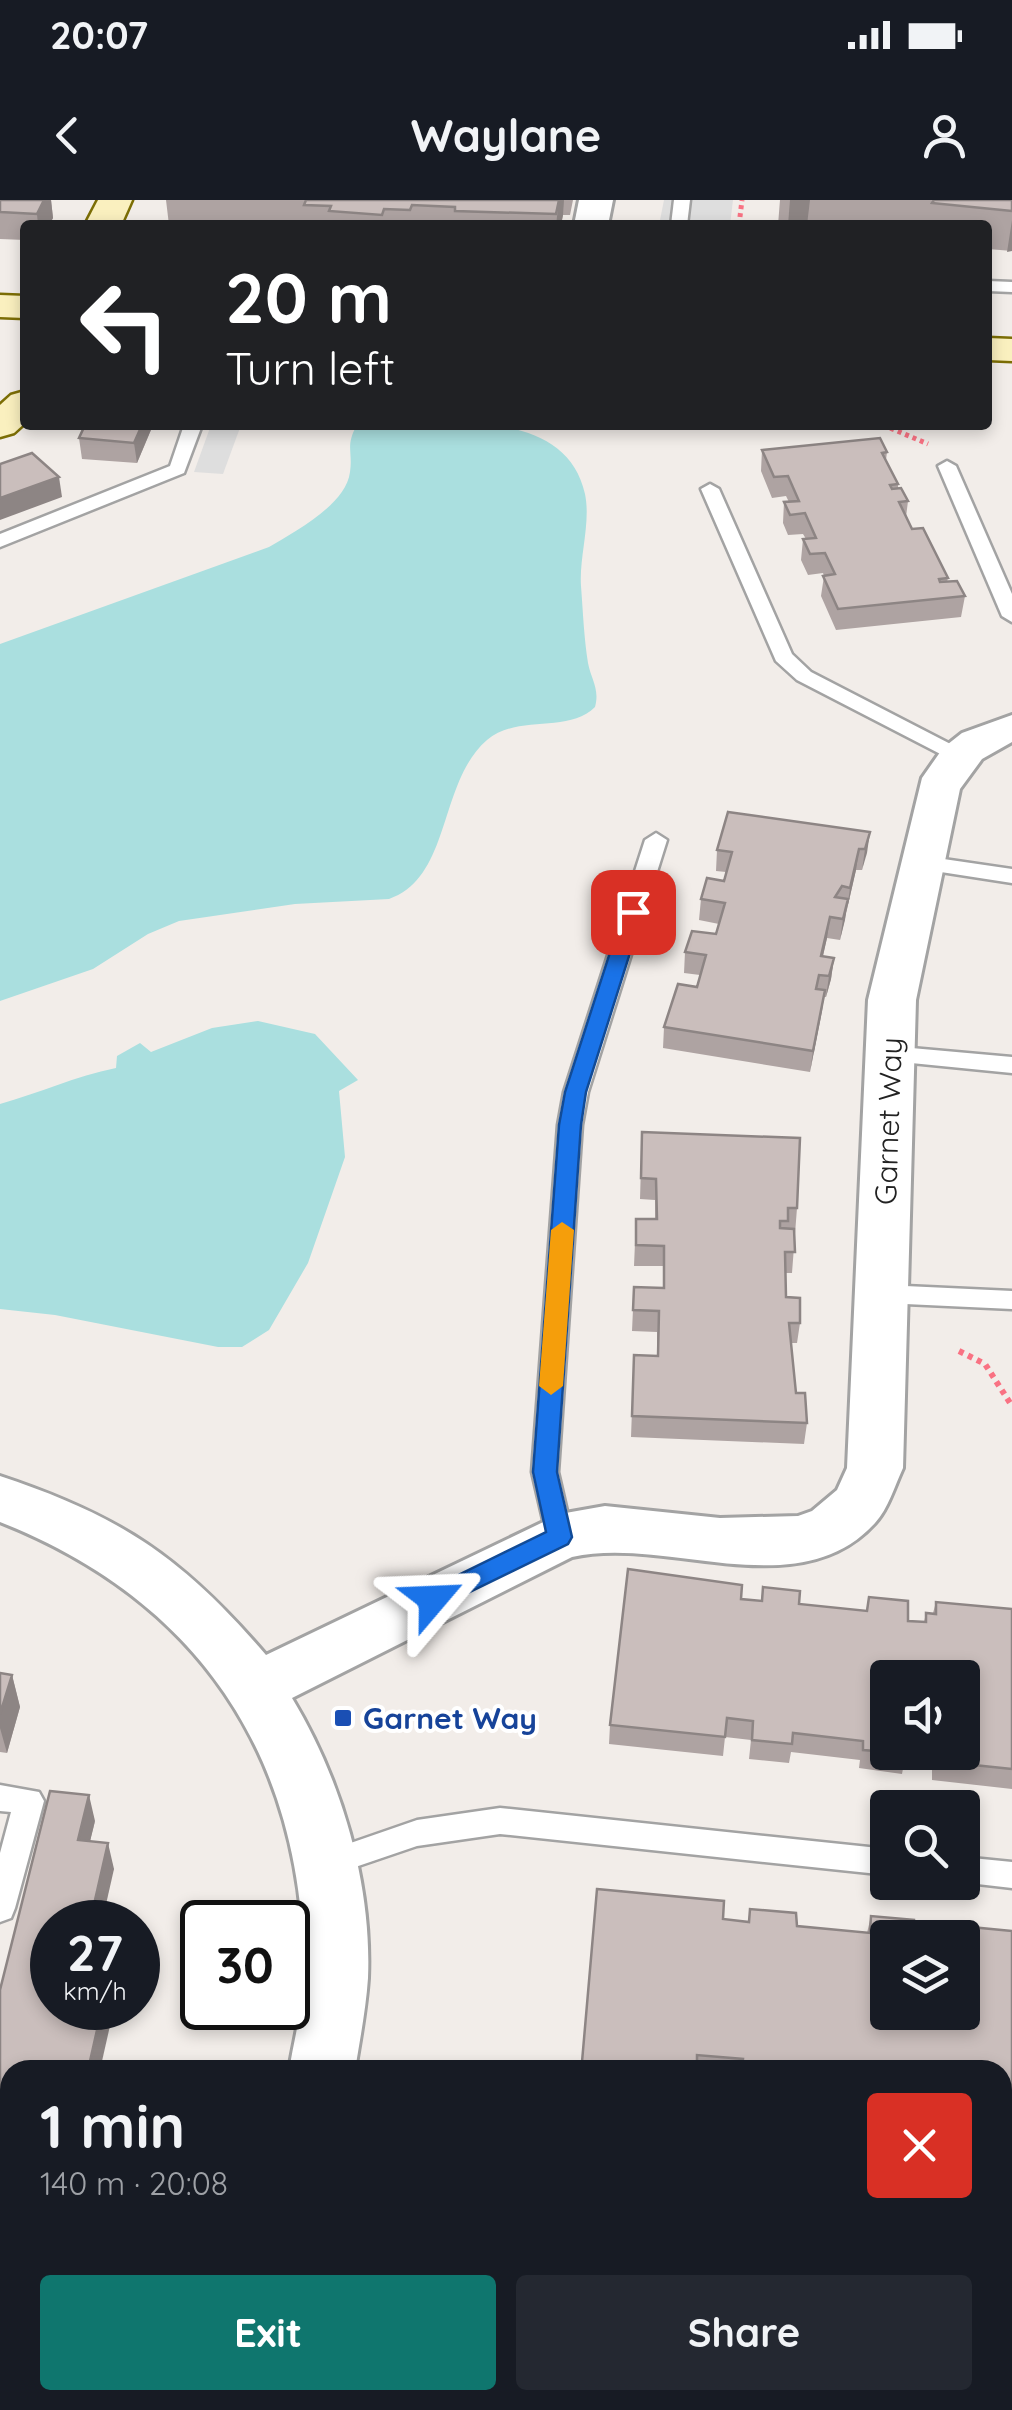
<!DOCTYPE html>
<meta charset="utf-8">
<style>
body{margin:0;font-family:Quicksand,sans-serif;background:#242831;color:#f1f3f6;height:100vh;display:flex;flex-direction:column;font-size:38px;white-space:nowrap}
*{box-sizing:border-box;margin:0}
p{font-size:32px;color:#9ea1a6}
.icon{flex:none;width:55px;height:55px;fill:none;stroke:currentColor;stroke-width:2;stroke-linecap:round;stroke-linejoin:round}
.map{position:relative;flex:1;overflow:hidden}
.panel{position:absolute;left:0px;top:1860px;width:1012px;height:350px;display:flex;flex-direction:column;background:#171b24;border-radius:30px 30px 0 0;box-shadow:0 5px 15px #0003}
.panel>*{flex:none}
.banner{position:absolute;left:20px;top:20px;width:972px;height:210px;border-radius:10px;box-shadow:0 5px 15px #0003;background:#202124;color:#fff;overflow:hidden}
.tools{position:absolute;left:870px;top:1460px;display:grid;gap:20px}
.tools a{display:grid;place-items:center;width:110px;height:110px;border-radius:10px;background:#171b24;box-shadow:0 5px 15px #0003;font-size:50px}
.speed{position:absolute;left:30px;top:1700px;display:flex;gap:20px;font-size:50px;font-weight:700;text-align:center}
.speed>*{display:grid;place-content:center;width:130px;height:130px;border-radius:50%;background:#171b24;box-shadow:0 5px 15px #0003;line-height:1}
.speed small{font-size:25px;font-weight:400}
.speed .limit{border:5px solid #111;border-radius:15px;background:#fff;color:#111}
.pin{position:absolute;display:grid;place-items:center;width:85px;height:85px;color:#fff;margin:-42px;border-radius:20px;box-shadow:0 5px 15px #0006}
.me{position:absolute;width:110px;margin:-55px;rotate:64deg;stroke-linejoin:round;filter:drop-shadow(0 0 8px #0008)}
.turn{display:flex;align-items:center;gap:35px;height:210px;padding:0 40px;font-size:45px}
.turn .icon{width:130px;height:130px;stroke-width:2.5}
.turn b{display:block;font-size:70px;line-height:85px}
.round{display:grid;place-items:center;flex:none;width:105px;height:105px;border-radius:10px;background:#242831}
.head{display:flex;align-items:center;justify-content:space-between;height:170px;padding:0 40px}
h1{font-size:60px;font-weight:700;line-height:75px}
.action{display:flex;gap:20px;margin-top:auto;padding:20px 40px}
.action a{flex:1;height:115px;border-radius:10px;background:#0f766e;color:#fff;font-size:40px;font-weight:700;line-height:115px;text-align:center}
.action a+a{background:#242831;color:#f1f3f6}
.status{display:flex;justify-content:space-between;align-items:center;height:70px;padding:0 50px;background:#171b24;direction:ltr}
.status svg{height:28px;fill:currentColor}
header{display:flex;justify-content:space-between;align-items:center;height:130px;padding:0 40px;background:#171b24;font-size:45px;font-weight:700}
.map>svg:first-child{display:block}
.parking{fill:#dedede}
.water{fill:#aadfdf}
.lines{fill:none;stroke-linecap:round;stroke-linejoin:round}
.lane-casing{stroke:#a3a3a3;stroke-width:5}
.street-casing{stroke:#a3a3a3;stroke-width:6}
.secondary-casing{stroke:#7c6e05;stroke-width:5}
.path-far1{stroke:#f97283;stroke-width:5;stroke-dasharray:4 4;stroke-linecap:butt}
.path{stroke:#f97283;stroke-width:6;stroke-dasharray:5 5;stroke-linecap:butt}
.lane{fill:#fff;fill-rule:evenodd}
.street{fill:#fff;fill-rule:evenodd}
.secondary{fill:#faf0bf;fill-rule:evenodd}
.wall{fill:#aea3a2;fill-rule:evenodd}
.shaded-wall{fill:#8d8584}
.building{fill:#cabebc;stroke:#8d8584;stroke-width:2.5}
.route{fill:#1a73e8;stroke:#114b97;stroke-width:2.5}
.slow{fill:#f59e0b}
.transit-dot{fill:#1a4fb4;stroke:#fff;stroke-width:4}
.labels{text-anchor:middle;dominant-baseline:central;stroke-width:8;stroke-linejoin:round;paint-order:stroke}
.street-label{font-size:30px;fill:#222;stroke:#fff}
.transit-label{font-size:30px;font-weight:bold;fill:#164399;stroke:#fff;text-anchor:start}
</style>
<div class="status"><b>20:07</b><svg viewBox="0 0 49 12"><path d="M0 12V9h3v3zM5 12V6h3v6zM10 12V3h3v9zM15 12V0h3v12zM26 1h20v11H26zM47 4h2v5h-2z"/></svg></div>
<header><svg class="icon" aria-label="back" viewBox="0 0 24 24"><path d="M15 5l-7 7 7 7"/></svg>Waylane<svg class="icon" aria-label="person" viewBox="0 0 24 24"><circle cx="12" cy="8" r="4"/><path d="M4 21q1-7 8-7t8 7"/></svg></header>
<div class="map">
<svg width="1012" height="2210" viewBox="0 0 1012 2210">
<rect width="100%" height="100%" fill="#f2ede9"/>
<g class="parking">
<polygon points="664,0 733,0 730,25 659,25"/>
<polygon points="211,225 241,225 223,274 194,272"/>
</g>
<g class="water">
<path d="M357 225C429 225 565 201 585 294 591 323 579 357 581 386 583 412 584 438 588 463 591 479 600 489 595 507 568 534 517 514 487 540 438 582 452 677 389 699L295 704 179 721 148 734 93 769 0 801V444L269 347C294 332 346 305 350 272 353 251 345 246 357 225Z"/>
<path d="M258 821 315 834 358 880 339 891 345 957 308 1063 269 1130 242 1147H218L55 1115 0 1109V904C40 893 75 876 116 868L117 856 140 843 151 852 212 828Z"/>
</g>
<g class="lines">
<defs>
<g id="lane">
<polygon points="674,0 690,0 687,25 671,25"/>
<polygon points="988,81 1012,82 1012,92 988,91"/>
<polygon points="184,225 202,225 184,273 0,347 0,334 170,266"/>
<polygon points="947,261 956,266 1012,394 1012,422 1002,416 938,266"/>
<polygon points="710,284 719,289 792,454 811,472 966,552 966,560 952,560 797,480 776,461 701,289"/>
<polygon points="656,633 667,640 588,892 582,925 558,1272 573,1337 570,1345 560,1348 550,1345 547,1337 532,1272 558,925 564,892 645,640"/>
<polygon points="923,656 1012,669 1012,683 915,668 912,663 915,658"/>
<polygon points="889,846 1012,857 1012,873 881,860 878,854"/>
<polygon points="884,1085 1012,1091 1012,1109 884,1103 875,1101 872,1094 875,1087"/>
<polygon points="0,1585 39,1592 44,1601 15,1708 11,1718 0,1722 0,1653 11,1612 0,1611"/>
<polygon points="500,1608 888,1649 888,1675 500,1634 417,1646 326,1677 316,1673 311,1664 316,1655 417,1620"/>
<polygon points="962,1657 1012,1662 1012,1688 960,1682"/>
<polygon points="1002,2076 1012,2078 1012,2112 1002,2110"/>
<polygon points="0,2098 10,2099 10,2133 0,2132"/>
</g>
<g id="street">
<polygon points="579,0 613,0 608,25 574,25"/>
<path d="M1012 515V542L982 559 960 589 916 800 903 1268C895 1285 888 1309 875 1323 798 1408 667 1335 572 1357L292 1498C341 1579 372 1683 368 1778 366 1809 360 1839 355 1870H289C295 1835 305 1799 304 1764 300 1552 197 1400 0 1322V1276C121 1316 183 1358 266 1455L560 1314 605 1306 720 1318 798 1316 812 1311 837 1290 847 1268 868 800 922 578 943 548 962 533Z"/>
<polygon points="227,2200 299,2200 297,2210 225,2210"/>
</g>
<g id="secondary">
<polygon points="98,0 132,0 121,25 85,25"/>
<polygon points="0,95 25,96 25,118 0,117"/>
<polygon points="988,138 1012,139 1012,161 988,160"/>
<polygon points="25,191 25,223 14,233 0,237 0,205 11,195"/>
</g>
</defs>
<use href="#lane" class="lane-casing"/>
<use href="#street" class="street-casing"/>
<use href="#secondary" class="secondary-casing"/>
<g class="path-far1">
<polyline points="739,25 742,0"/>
<polyline points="883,225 928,244"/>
</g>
<polyline class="path" points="959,1151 985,1164 1012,1206"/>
<use href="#lane" class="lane"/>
<use href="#street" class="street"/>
<use href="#secondary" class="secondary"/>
</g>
<g class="wall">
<polygon points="0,0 51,0 53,18 49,25 25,25 25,40 0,39"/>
<polygon points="166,0 573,0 570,15 563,15 561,25 169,25"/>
<polygon points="780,0 1012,0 1012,51 988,49 988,25 778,25"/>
<polygon points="153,225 137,263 82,259 79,238"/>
<polygon points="762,250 887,252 886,260 898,284 898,288 908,301 906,317 912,329 948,378 947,382 965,396 961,417 836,430 821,396 824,376 823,373 808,375 801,360 803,339 806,339 803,334 788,335 783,323 784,302 789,302 786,296 772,298 761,271"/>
<polygon points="870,632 862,670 856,670 840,740 827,738 823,756 834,758 831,779 826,797 824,797 810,872 663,848 664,827 697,787 700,775 684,773 685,752 716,734 719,724 699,720 701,699 724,681 726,672 716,671 717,650"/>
<polygon points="642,932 797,1008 792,1073 785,1073 786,1097 800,1123 797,1143 791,1143 796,1193 807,1223 804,1244 631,1237 634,1155 657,1156 657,1132 632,1131 634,1087 663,1088 663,1066 634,1066 636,1019 655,1019 655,1000 640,999"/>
<path d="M763 1387 799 1404 866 1411 869 1397 908 1421 924 1422 926 1413H933L936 1402 1012 1409V1589L932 1580V1570L918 1568 920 1560 905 1558 902 1574 859 1568 860 1560 791 1552 789 1563 749 1559 751 1540 725 1537 723 1556 609 1544 610 1525 741 1399 761 1401ZM962 1478V1552H888Z"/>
<polygon points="0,1473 12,1475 20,1507 7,1553 0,1552"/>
<polygon points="95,1621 90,1641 114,1669 10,1870 10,2069 0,2068 0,1790"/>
<polygon points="597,1689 723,1719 748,1722 750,1709 797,1726 867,1733 871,1716 888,1812 962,1738 936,1738 939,1724 1012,1731 1012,1932 1002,1931 1002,1870 582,1870"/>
</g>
<g class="shaded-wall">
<polygon points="40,0 51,0 53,18 49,25 38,25 37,14"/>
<polygon points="559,0 564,0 563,15 561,25 556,25"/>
<polygon points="790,0 810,0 807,25 788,25"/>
<polygon points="1012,20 1012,51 1007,52"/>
<polygon points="142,225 153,225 137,263 134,243"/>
<polygon points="59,277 62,297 0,320 0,298"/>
<polygon points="870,632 867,653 862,670 865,649"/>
<polygon points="859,649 856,670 847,709 850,688"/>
<polygon points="848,699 845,720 840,740 843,719"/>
<polygon points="830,717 827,738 818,777 821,756"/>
<polygon points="834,758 831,779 826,797 829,776"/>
<polygon points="825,790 822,811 810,872 813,851"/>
<polygon points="12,1475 20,1507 7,1553 0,1528 0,1514"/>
<polygon points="89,1595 95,1621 84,1666 78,1640"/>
<polygon points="108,1643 114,1669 102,1722 90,1722"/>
<polygon points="102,1808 114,1808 100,1870 88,1870"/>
<polygon points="10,2181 10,2200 15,2200 13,2210 3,2210"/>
</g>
<g class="building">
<polygon points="0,0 44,0 37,14 0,12"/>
<polygon points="306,0 559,0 556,14 455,11 455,7 412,5 410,10 384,9 382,15 329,11 331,6 304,5"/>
<polygon points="934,0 1012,0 1012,11 932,3"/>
<polygon points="85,225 142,225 134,243 79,238"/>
<polygon points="880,238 887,252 882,253 898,284 890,285 892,289 901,288 908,301 899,302 912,329 923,328 948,378 939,379 940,382 957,381 965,396 838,409 823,376 835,374 825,353 810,354 803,339 816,338 805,313 790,315 784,302 799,301 788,276 774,277 762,250"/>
<polygon points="32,253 59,277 0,298 0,264"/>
<polygon points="728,612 870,632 865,649 859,649 850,688 842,686 835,697 848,699 843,719 830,717 821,756 834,758 829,776 819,775 816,789 825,790 813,851 664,827 678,784 697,787 706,755 685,752 692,731 716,734 725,703 701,699 707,678 724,681 732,652 717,650"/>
<polygon points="642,932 800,938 797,1008 788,1008 788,1021 780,1021 780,1028 794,1029 795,1052 785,1052 786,1097 800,1098 800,1123 789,1123 796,1193 805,1193 807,1223 632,1216 634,1155 658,1156 659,1111 633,1110 634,1087 664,1088 664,1046 636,1045 636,1019 657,1019 656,979 641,978"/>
<polygon points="628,1369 742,1385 741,1399 762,1401 763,1387 800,1391 799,1404 867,1411 869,1397 908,1401 908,1421 926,1422 926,1413 936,1414 936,1402 1012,1409 1012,1569 936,1561 936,1552 962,1552 962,1478 888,1478 888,1552 863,1550 863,1541 793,1533 792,1544 752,1540 753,1521 727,1518 725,1537 610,1525"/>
<polygon points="0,1473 12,1475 0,1514"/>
<polygon points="50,1591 89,1595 78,1640 108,1643 90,1722 52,1722 52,1808 102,1808 88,1870 10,1870 10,2048 0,2047 0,1790"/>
<polygon points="597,1689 724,1701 723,1719 749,1722 750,1709 796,1713 797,1726 870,1733 871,1716 914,1720 914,1738 888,1738 888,1812 962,1812 962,1738 940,1738 939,1724 1012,1731 1012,1915 1002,1914 1002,1870 742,1870 743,1859 697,1855 697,1870 664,1870 582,1862"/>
<polygon points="0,2151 10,2152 10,2181 3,2210 0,2210"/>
<polygon points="574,2200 954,2200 951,2210 571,2210"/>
</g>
<polygon class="route" points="633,706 643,712 586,892 581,925 557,1272 572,1337 568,1344 433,1410 424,1407 421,1399 424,1392 546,1332 533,1272 559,925 565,892 623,712"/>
<polygon class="slow" points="562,1022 574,1030 563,1186 551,1195 539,1186 551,1030"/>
<rect class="transit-dot" x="333" y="1508" width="20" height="20" rx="5"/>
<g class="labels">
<g class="street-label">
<text transform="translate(888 921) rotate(-88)">Garnet Way</text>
</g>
<g class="transit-label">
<text x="363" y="1518">Garnet Way</text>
</g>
</g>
</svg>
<div class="tools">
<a><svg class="icon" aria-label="sound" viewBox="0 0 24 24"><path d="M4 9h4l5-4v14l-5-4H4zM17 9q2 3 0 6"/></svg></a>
<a><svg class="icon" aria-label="search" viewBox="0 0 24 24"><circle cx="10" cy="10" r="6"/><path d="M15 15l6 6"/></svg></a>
<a><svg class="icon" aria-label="layers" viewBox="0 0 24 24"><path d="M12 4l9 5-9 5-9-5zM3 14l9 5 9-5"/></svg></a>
</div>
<div class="speed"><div>27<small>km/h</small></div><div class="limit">30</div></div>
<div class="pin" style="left:633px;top:712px;background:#d93025"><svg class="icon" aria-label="arrive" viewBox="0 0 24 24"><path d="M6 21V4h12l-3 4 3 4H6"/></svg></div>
<svg class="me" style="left:433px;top:1399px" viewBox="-20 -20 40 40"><path d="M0-17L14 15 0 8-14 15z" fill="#1a73e8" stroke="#fff" stroke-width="4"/></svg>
<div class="banner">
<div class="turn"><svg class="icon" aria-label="left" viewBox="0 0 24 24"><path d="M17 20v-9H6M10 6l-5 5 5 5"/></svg><div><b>20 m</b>Turn left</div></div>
</div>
<section class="panel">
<div class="head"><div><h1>1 min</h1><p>140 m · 20:08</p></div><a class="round" style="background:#d93025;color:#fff"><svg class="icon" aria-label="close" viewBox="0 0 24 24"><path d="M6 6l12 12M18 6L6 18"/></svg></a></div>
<div class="action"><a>Exit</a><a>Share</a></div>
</section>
</div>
